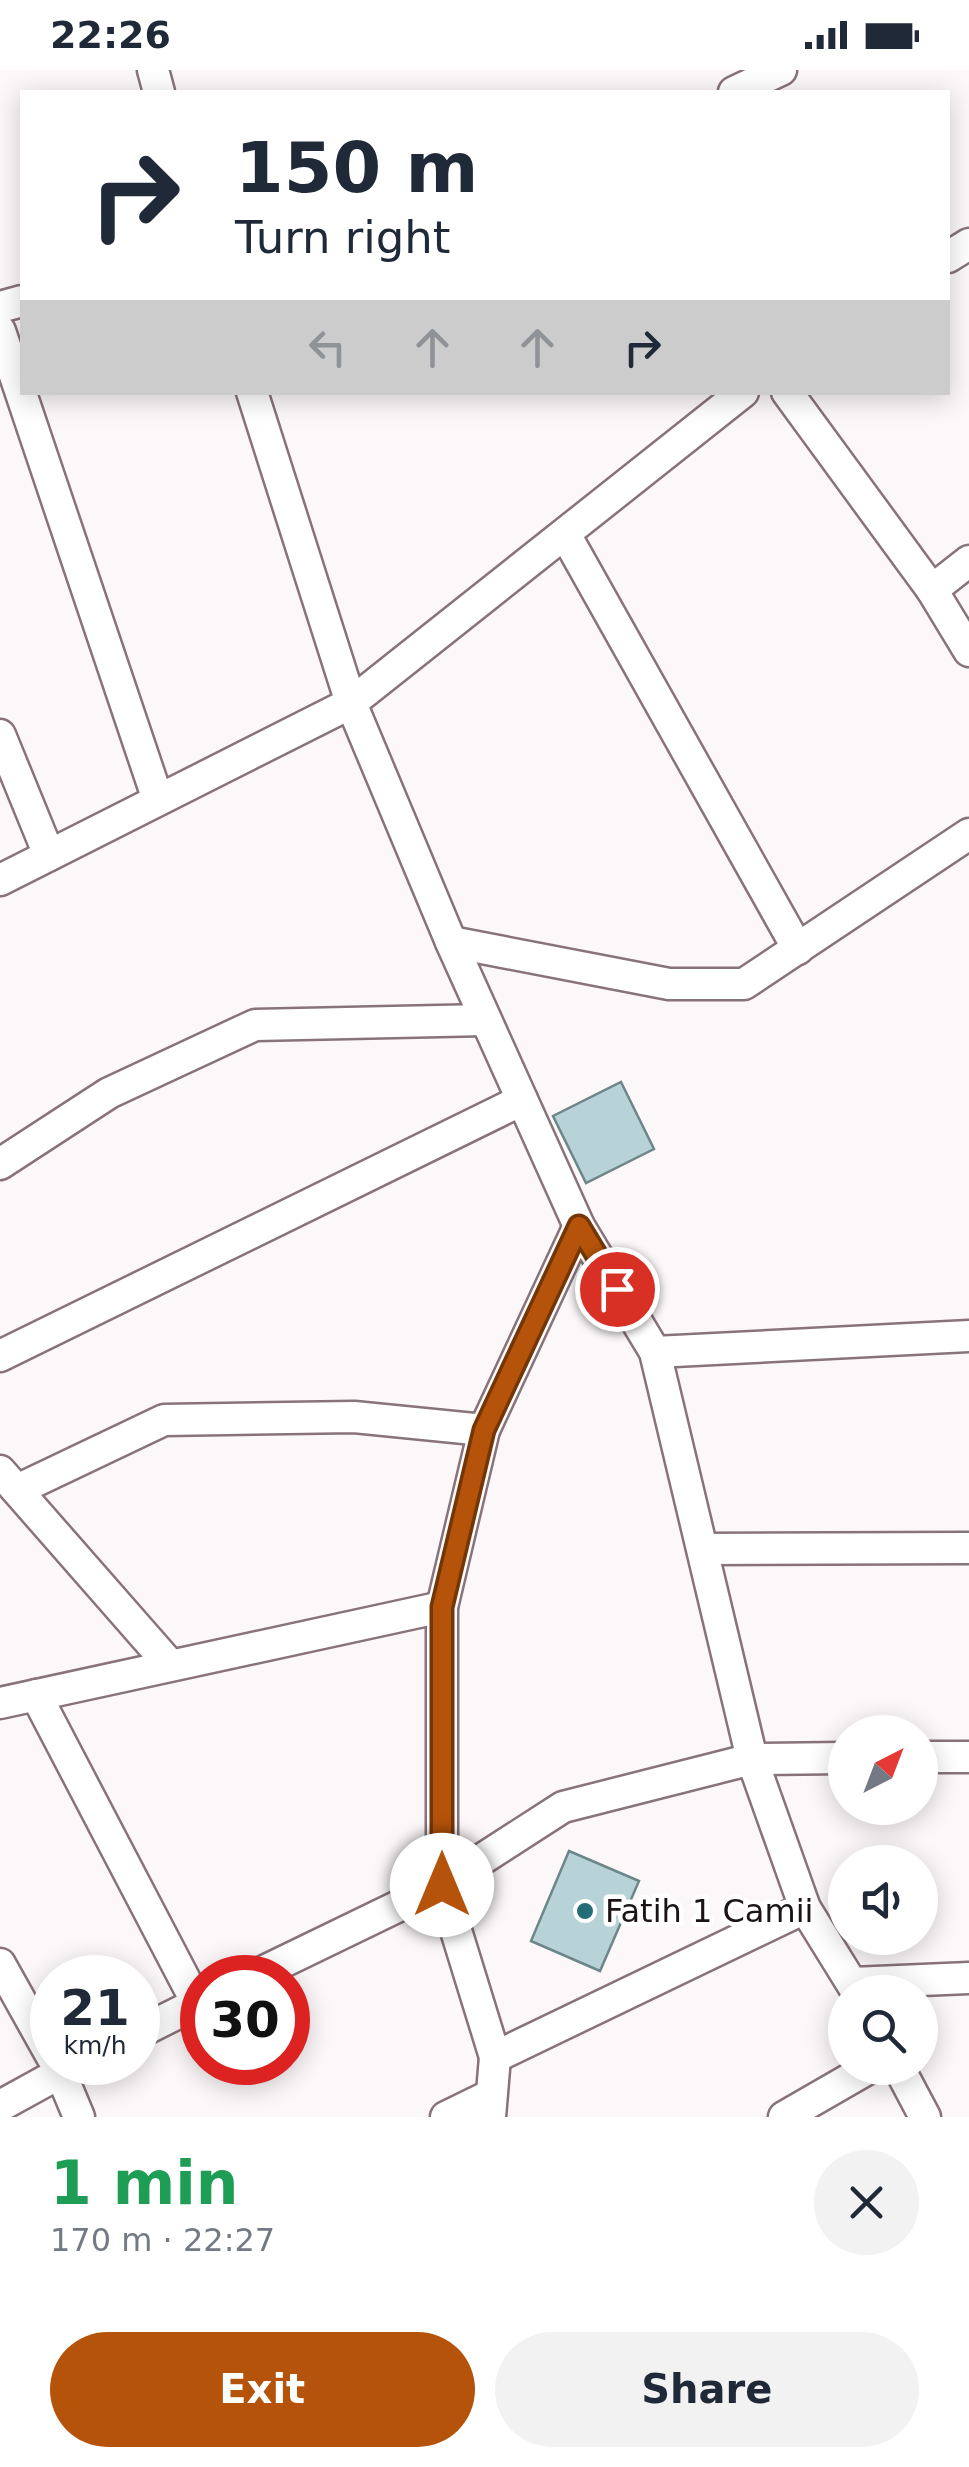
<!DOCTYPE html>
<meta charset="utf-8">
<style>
body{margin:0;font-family:"DejaVu Sans",sans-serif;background:#f2f2f3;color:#1f2937;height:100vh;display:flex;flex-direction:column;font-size:38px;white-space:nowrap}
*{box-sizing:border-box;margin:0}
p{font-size:32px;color:#747a83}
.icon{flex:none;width:55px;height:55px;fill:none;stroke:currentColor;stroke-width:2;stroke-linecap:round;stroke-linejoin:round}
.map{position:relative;height:2047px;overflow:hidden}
.sheet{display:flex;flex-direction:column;background:#fff;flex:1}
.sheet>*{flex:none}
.top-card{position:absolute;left:20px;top:20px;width:930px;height:305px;border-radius:0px;box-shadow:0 5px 25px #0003;background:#fff;color:#1f2937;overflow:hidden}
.needle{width:65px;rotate:42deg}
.tools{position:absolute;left:828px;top:1645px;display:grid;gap:20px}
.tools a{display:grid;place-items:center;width:110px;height:110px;border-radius:50%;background:#fff;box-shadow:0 5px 25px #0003;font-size:50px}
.speed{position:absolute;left:30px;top:1885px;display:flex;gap:20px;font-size:50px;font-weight:700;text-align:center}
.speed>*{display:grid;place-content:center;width:130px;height:130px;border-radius:50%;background:#fff;box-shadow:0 5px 25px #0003;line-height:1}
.speed small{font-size:25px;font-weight:400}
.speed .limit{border:15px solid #d22;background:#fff;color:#111}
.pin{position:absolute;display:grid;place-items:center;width:85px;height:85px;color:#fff;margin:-42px;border:5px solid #fff;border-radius:50%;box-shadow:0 2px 10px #0007}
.me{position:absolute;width:110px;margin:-55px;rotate:0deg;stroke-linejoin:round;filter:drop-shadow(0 0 8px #0008)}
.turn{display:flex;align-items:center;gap:35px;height:210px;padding:0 50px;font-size:45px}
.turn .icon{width:130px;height:130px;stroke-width:2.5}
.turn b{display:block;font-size:70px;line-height:85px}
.lanes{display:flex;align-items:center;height:95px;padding:0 50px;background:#0003;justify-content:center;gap:50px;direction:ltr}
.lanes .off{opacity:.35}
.round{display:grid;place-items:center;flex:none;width:105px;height:105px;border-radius:52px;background:#f2f2f3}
.overview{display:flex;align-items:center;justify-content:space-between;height:170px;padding:0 50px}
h1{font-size:60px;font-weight:700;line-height:75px;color:#1e9e55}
.action{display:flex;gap:20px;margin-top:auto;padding:20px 50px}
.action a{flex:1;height:115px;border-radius:60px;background:#b45309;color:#fff;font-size:40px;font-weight:700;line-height:115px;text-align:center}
.action a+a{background:#f2f2f3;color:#1f2937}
.status{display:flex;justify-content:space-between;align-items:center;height:70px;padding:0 50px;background:#fff;direction:ltr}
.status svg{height:28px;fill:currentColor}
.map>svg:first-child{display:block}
.building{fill:#b8d3d7;stroke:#6d868a;stroke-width:2.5}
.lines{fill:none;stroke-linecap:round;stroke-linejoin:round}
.street-casing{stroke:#88737b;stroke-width:35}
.street{stroke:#fff;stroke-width:30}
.route-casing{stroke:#753606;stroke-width:25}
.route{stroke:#b45309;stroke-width:18}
.poi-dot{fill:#246d77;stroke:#fff;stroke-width:4}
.labels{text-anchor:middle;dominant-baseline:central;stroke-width:9;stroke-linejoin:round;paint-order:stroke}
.poi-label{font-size:32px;fill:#1b1316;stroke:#fff;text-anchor:start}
</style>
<div class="status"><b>22:26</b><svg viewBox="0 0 49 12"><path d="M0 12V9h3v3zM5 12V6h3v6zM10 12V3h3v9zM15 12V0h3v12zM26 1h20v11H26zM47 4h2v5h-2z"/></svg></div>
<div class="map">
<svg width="969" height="2047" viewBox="0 0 969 2047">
<rect width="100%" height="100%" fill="#fcf8f9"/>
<g class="building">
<polygon points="621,1012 654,1079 586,1113 553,1046"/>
<polygon points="569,1781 639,1811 600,1901 531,1871"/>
</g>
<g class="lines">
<defs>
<g id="street">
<polyline points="153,0 159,22"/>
<polyline points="734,22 781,0"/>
<polyline points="948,187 969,174"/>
<polyline points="0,237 22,231"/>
<polyline points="0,261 158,730"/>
<polyline points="252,322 351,633 451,872 579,1156 655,1282 752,1689 805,1838 857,1922"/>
<polyline points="787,322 932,520 969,581"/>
<polyline points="565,464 798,879"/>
<polyline points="932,520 969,491"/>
<polyline points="0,665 49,785"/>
<polyline points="0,810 351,633 743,322"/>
<polyline points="451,872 669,914 744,914 969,764"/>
<polyline points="0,1094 109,1023 255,955 486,950"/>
<polyline points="655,1282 969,1266"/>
<polyline points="0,1286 522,1030"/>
<polyline points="0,1401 170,1595"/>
<polyline points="17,1420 164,1350 354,1347 484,1360"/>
<polyline points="703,1479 969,1478"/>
<polyline points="36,1625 197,1933"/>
<polyline points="0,1633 442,1537"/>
<polyline points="920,1687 969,1687"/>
<polyline points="0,1894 52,1987"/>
<polyline points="250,1908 442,1815 563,1737 752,1689 845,1688"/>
<polyline points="852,1913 969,1908"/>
<polyline points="138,1963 202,1931"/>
<polyline points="495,1987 805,1838"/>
<polyline points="56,1992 79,2047"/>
<polyline points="899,1998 925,2047"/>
<polyline points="0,2036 80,1992"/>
<polyline points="446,2047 491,2025"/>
<polyline points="490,2047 495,1987 442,1815 442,1537 484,1360 579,1156"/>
<polyline points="784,2047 869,1998"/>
</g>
</defs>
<use href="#street" class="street-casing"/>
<use href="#street" class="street"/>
</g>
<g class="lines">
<defs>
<polyline id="route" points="442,1815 442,1537 484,1360 579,1156 617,1219"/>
</defs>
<use href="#route" class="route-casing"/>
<use href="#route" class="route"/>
</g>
<circle class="poi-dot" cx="585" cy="1841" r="10"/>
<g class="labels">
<g class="poi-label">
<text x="605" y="1841">Fatih 1 Camii</text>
</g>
</g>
</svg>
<div class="tools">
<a><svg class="needle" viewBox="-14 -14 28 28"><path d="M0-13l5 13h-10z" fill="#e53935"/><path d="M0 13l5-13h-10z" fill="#747a83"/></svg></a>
<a><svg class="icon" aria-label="sound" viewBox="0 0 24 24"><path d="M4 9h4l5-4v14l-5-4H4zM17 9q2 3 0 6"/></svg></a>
<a><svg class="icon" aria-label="search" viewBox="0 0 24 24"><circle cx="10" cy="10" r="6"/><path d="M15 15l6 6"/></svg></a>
</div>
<div class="speed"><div>21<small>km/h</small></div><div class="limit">30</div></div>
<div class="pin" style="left:617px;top:1219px;background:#d93025"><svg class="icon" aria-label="arrive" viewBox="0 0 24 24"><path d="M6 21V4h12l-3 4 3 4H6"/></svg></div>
<svg class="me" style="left:442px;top:1815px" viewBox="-20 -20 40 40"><circle r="19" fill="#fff"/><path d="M0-13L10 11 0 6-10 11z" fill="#b45309"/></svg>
<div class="top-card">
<div class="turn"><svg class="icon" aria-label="right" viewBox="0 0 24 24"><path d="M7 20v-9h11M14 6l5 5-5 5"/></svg><div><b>150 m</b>Turn right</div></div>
<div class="lanes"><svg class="icon off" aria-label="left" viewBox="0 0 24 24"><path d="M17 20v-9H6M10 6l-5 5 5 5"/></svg><svg class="icon off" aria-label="ahead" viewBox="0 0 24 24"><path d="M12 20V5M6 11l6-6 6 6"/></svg><svg class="icon off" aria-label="ahead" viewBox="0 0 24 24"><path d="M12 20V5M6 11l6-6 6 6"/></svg><svg class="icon" aria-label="right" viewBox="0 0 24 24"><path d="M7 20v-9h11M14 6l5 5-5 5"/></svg></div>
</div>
</div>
<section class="sheet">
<div class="overview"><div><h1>1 min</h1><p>170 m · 22:27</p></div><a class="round"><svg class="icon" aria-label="close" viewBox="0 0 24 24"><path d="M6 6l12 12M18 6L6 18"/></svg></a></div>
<div class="action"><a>Exit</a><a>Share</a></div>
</section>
